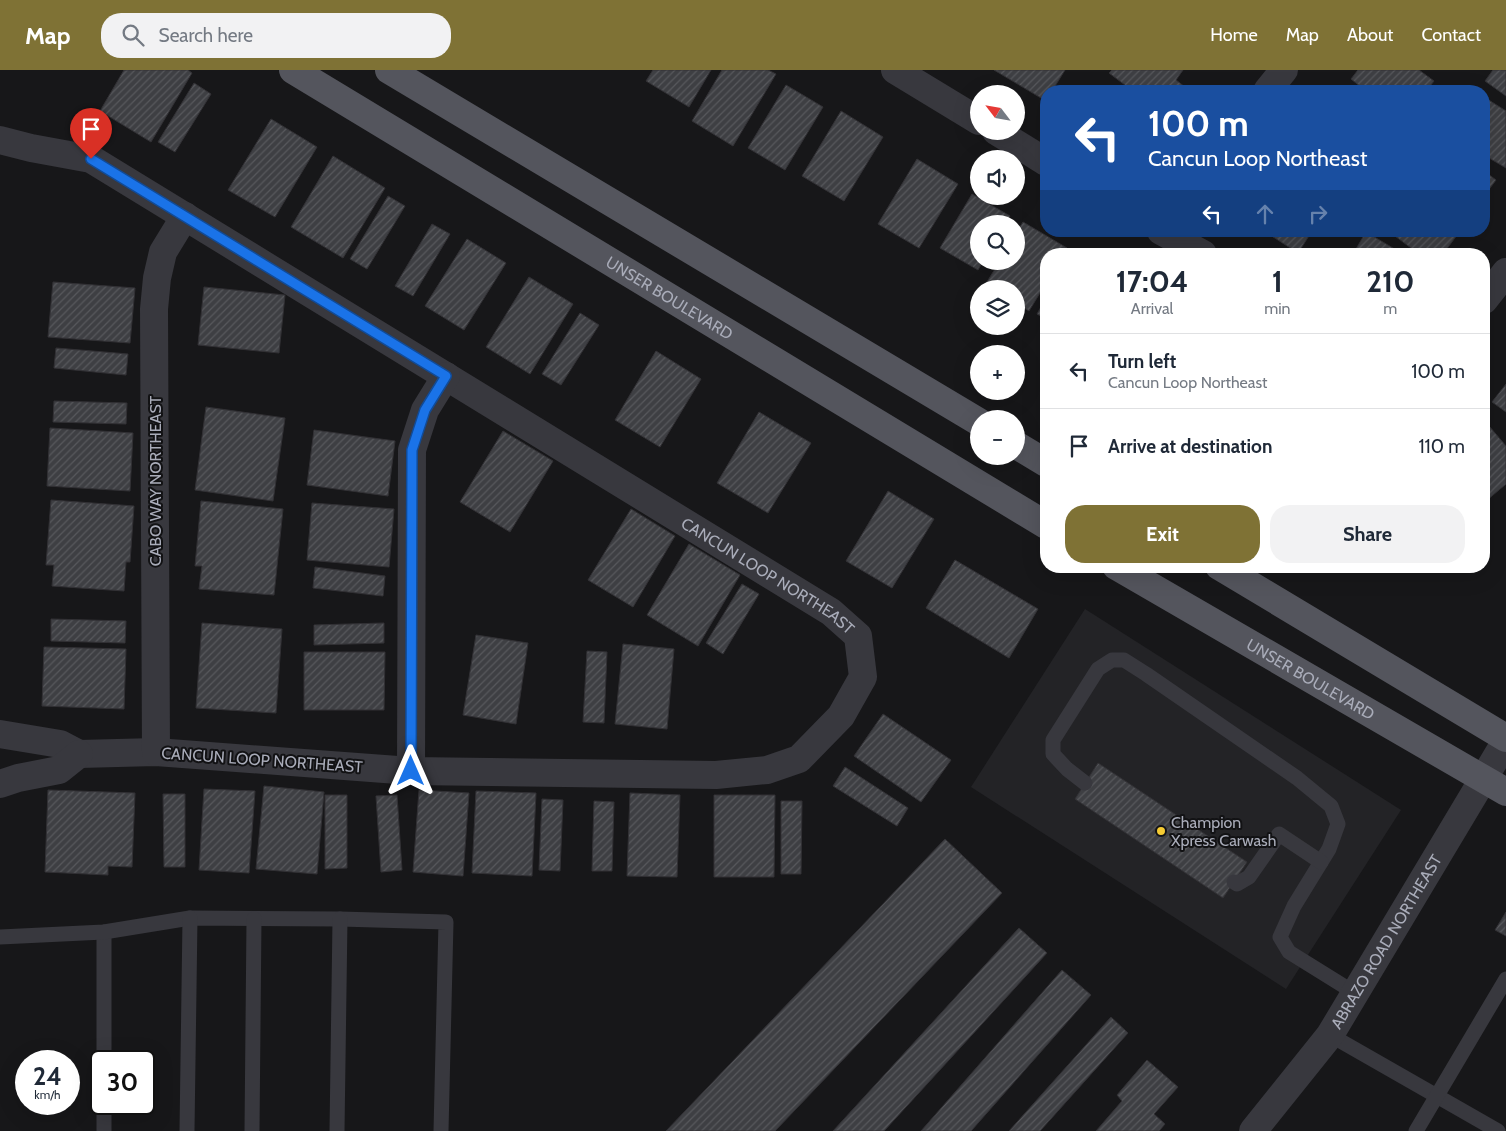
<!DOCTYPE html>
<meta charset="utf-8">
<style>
body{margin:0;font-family:Cabin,sans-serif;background:#f2f2f3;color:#1f2937;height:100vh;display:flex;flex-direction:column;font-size:19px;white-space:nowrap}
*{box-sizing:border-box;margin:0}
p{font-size:16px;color:#747a83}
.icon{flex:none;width:28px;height:28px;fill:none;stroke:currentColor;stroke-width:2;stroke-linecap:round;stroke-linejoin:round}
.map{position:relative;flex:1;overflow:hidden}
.panel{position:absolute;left:1040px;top:178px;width:450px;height:325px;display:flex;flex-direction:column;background:#fff;border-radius:20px;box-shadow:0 5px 20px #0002}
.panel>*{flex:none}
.guide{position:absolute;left:1040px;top:15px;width:450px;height:152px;border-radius:20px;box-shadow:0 5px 20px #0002;background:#1a4fa0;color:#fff;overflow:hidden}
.needle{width:32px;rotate:301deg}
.buttons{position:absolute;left:970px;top:15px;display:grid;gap:10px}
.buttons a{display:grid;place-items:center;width:55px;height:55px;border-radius:50%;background:#fff;box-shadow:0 5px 20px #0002;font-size:25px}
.speed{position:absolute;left:15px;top:980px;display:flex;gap:10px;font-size:25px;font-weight:700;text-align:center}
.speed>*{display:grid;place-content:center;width:65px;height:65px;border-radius:50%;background:#fff;box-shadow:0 5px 20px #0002;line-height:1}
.speed small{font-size:12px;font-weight:400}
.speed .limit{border:2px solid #111;border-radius:8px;background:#fff;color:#111}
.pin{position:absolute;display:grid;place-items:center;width:42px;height:42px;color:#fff;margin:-51px -21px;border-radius:50% 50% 50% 0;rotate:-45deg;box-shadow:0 0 5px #0007}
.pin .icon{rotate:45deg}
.me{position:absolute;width:55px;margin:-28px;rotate:0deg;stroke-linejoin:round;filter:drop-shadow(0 0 4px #0008)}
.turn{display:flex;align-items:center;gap:18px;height:105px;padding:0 25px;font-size:22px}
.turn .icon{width:65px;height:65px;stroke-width:2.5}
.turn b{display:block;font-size:35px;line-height:42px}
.lanes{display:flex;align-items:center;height:48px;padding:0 25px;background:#0003;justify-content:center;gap:25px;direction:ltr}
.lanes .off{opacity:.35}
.eta{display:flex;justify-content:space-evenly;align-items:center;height:85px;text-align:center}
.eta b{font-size:30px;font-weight:700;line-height:35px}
.cta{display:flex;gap:10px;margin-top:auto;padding:10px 25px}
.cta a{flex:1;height:58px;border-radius:20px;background:#7f7235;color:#fff;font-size:20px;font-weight:700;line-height:58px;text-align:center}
.cta a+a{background:#f2f2f3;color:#1f2937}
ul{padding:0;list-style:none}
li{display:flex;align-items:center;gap:15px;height:75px;padding:0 25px;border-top:1px solid #e0e1e3}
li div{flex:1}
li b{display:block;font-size:19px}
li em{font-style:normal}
header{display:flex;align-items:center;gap:30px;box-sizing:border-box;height:70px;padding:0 25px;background:#7f7235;color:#fff}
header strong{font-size:24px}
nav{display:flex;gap:28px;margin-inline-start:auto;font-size:18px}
.search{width:350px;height:45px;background:#f2f2f3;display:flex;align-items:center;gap:12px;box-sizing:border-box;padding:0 18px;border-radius:20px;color:#747a83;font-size:19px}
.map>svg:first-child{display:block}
.built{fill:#232326}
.building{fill:url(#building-hatch);stroke:#323135}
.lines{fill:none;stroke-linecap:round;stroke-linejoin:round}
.service{stroke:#38383e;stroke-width:15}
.minor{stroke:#38383e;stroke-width:28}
.tertiary{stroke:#38383e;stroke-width:28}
.primary{stroke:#54555d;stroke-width:28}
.route-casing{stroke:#114b97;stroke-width:12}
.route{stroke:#1a73e8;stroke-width:9}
.poi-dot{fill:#f5cb33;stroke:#121214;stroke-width:2}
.labels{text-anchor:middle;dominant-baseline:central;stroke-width:4;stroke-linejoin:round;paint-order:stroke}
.street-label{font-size:16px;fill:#a9acb9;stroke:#121214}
.poi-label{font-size:16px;fill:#a9acb9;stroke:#121214;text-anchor:start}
</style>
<header>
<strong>Map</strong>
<div class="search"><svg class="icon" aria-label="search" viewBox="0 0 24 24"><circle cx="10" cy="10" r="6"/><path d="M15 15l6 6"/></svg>Search here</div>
<nav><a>Home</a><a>Map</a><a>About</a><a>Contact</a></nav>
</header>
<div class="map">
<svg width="1506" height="1061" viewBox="0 0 1506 1061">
<defs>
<pattern id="building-hatch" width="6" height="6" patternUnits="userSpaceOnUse" patternTransform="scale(1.25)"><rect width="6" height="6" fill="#3e3f43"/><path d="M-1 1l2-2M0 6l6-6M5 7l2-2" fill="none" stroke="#57585c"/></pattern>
</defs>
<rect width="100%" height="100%" fill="#171719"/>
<polygon class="built" points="1085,539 1401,740 1286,919 971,717"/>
<g class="building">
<polygon points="124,0 188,0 192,3 151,72 100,41"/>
<polygon points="653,0 711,0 689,37 646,11"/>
<polygon points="722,0 768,0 776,4 733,76 692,51"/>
<polygon points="994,0 1065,0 1052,21 1046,21 1046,31"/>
<polygon points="1112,0 1183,0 1176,10 1190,21 1133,21 1109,3"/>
<polygon points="1358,0 1419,0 1434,11 1426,21 1366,21 1351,9"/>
<polygon points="1493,0 1506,0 1506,26 1485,11"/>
<polygon points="194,13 211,24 175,82 158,72"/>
<polygon points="786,15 823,37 785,100 748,78"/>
<polygon points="1484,27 1506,41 1506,98 1484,85"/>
<polygon points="841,41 883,67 844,131 802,106"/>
<polygon points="271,49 317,77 275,147 228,120"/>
<polygon points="333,86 385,118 343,188 291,157"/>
<polygon points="917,89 958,114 919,178 878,154"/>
<polygon points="1484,101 1496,110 1484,126"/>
<polygon points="972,124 1010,146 1005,154 979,154 979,191 983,191 978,200 940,178"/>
<polygon points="388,126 405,136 367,199 350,189"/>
<polygon points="1023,152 1067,178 1064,184 1046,184 1046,213 1029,241 1016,233 1016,219 992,219 985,215 1000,191 1016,191 1016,163"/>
<polygon points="432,154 450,164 413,226 395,216"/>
<polygon points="1264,161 1312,161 1298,183"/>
<polygon points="1392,161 1460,161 1443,184 1419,184 1391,163"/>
<polygon points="1366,162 1403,184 1353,184"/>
<polygon points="467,169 506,193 464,260 425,236"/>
<polygon points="529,207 573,234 530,304 486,277"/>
<polygon points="53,212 135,218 130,273 48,267"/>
<polygon points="204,217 285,225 279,283 198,275"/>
<polygon points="1046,228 1046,249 1037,244"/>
<polygon points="580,243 599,255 561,315 542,304"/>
<polygon points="56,278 128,284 126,305 54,298"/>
<polygon points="656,281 701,309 660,377 615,350"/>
<polygon points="1506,314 1506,342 1492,332"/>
<polygon points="54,331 127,333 126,354 53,352"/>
<polygon points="206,337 285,348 273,431 195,420"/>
<polygon points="759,342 811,373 768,443 717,413"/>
<polygon points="1484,350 1506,376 1506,414 1486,431 1484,428"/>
<polygon points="50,358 133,363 130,421 47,416"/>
<polygon points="314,360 395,371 388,426 307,415"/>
<polygon points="503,361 553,391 510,462 460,432"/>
<polygon points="888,421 934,449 892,518 846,491"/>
<polygon points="51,430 134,436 130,492 126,492 124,521 52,516 54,495 46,495"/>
<polygon points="201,431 283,439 274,525 199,519 202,496 195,496"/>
<polygon points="312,433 394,439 389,497 307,490"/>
<polygon points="631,439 675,466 633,537 588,510"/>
<polygon points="689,474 740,505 698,576 647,545"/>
<polygon points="955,490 1038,539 1009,588 926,538"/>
<polygon points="315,497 385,506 383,526 313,518"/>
<polygon points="742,514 759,524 723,584 706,573"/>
<polygon points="51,549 126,551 125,573 51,571"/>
<polygon points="202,553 282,559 276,643 196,638"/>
<polygon points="384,553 384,573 314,575 314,555"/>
<polygon points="476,565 528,573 516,654 463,645"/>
<polygon points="623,574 674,579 667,659 615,654"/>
<polygon points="44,577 126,579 124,639 42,636"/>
<polygon points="587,581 607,582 604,653 583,652"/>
<polygon points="304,582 385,582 384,640 304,640"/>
<polygon points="883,644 951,690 921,732 854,686"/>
<polygon points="1098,693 1247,792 1223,828 1075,729"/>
<polygon points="845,697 908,738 897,756 833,716"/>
<polygon points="264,716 324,722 317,804 256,799"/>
<polygon points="204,719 255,721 249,803 199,800"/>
<polygon points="48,720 135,723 132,797 108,796 108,805 45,802"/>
<polygon points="419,720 469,723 463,806 413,802"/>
<polygon points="476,721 536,723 532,806 472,803"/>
<polygon points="630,723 680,725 677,807 627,806"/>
<polygon points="163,724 185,724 185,797 164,797"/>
<polygon points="325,725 347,725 347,798 325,799"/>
<polygon points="397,725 402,800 381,802 376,726"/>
<polygon points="714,725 775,725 774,807 714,807"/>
<polygon points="542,729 563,730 560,801 539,800"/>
<polygon points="594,731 614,732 612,801 592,801"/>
<polygon points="781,731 802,731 801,804 781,804"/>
<polygon points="945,769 1002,823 775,1061 666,1061"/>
<polygon points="1506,842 1506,866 1495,860"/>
<polygon points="1019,858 1047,883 884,1061 833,1061"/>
<polygon points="1062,900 1091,925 971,1061 921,1061"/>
<polygon points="1111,947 1128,963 1040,1061 1009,1061"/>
<polygon points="1147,990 1178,1017 1154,1044 1165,1054 1159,1061 1096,1061 1122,1031 1117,1025"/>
</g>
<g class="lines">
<g class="service">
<polyline points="1085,713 1067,699 1053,684 1053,670 1098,599 1112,590 1124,590 1146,604 1297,708 1331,736 1338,754 1329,779 1294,836 1280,867 1289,882 1355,923"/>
<polyline points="1234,812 1237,814 1249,807 1279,764 1321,792"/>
<polyline points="104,862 104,991"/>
<polyline points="0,867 104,862 190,848 340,849 446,852 441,1061"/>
<polyline points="1330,965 1498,1061"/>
<polyline points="104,1034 104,1061"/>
<polyline points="187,1061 190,848"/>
<polyline points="252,1061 254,849"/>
<polyline points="337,1061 340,849"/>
<polyline points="1416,1061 1506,909"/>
</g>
<g class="minor">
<polyline points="895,0 979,51"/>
<polyline points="1267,21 1284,0"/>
<polyline points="996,61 1046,92"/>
<path id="s1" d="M0 70 31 78 91 89 831 542 858 566 863 607 841 646 799 689 767 700 716 705 411 701 156 682 79 684 60 674 0 664"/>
<polyline points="1161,161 1203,184"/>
<polyline points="1484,230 1506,202"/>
<polyline points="156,682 154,239 157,208 163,182 185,146"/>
<polyline points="411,701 412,380 425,340 446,306"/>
<polyline points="0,714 18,708 59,700 79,684"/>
</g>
<path class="tertiary" id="s2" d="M1253 1061 1330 965 1506 671"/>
<g class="primary">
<path id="s3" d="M293 0 1046 455"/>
<polyline points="389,0 979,352"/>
<polyline points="1016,375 1046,393"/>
<path id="s4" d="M1116 496 1506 722"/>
<polyline points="1219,496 1506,668"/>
</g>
</g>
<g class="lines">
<defs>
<polyline id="route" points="91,89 446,306 425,340 412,380 411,701"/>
</defs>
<use href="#route" class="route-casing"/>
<use href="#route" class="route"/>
</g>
<circle class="poi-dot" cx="1161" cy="761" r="5"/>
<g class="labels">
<g class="street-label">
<text stroke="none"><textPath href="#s3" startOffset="440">UNSER BOULEVARD</textPath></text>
<text transform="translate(155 411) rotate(-90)">CABO WAY NORTHEAST</text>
<text stroke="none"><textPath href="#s1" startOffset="888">CANCUN LOOP NORTHEAST</textPath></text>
<text stroke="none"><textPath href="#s4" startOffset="225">UNSER BOULEVARD</textPath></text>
<text transform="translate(262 690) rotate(4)">CANCUN LOOP NORTHEAST</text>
<text stroke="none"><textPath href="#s2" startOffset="232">ABRAZO ROAD NORTHEAST</textPath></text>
</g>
<g class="poi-label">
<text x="1171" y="752">Champion<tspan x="1171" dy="18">Xpress Carwash</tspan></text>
</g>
</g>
</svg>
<div class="buttons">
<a><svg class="needle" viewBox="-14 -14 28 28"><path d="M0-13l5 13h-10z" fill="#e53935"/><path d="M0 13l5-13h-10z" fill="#747a83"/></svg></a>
<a><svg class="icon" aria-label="sound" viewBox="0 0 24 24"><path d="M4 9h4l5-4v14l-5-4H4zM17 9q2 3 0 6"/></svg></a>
<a><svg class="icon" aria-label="search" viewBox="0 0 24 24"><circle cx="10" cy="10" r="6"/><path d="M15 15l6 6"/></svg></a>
<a><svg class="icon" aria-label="layers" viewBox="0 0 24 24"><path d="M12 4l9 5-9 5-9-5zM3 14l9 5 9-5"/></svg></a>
<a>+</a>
<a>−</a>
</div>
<div class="speed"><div>24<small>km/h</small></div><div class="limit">30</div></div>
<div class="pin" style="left:91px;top:89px;background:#d93025"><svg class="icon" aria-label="arrive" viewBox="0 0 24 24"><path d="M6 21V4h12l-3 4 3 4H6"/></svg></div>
<svg class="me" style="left:411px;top:701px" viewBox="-20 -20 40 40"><path d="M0-17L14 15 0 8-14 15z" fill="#1a73e8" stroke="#fff" stroke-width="4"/></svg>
<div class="guide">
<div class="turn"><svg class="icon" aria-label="left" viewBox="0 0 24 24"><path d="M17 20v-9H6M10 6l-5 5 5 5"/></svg><div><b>100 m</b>Cancun Loop Northeast</div></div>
<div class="lanes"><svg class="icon" aria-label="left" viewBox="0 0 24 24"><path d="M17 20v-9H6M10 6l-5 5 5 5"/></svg><svg class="icon off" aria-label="ahead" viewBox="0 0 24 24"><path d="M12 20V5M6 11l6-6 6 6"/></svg><svg class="icon off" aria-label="right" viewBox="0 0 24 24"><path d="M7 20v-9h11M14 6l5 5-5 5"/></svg></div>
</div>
<section class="panel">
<div class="eta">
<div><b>17:04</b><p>Arrival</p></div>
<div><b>1</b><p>min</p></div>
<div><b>210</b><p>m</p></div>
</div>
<ul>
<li><svg class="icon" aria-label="left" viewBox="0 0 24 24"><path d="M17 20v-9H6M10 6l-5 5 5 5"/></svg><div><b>Turn left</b><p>Cancun Loop Northeast</p></div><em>100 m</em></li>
<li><svg class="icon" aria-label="arrive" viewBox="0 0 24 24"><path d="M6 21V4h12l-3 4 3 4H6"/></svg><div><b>Arrive at destination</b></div><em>110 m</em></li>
</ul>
<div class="cta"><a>Exit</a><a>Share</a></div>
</section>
</div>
